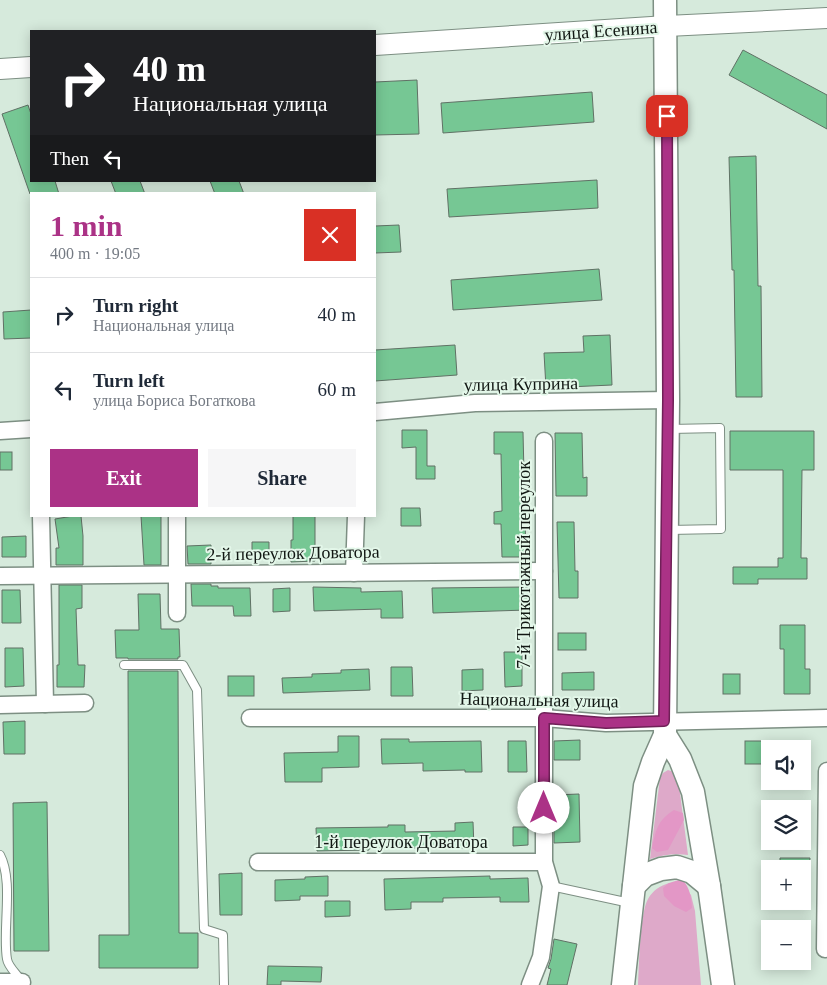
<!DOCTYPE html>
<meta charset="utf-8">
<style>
body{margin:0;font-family:"Times New Roman",serif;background:#f6f6f7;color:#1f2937;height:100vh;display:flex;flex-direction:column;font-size:19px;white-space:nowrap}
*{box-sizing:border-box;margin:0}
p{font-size:16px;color:#747a83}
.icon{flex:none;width:28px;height:28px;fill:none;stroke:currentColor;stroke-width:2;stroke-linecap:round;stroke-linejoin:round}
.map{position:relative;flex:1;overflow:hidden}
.drawer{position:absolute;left:30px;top:192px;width:346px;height:325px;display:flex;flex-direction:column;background:#fff;border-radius:0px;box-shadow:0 2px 12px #0003}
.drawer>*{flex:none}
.banner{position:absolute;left:30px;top:30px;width:346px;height:152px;border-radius:0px;box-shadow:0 2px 12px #0003;background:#202124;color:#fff;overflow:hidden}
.fabs{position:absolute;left:761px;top:740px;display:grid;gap:10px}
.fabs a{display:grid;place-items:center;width:50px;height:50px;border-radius:0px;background:#fff;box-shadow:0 2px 12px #0003;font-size:25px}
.pin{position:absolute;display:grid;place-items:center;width:42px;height:42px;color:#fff;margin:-21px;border-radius:10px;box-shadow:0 2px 8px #0006}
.me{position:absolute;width:55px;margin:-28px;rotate:0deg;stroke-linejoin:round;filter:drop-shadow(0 0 4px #0008)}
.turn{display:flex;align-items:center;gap:18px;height:105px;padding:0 20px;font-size:22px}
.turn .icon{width:65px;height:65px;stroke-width:2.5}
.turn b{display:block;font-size:35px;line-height:42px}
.then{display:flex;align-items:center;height:48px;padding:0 20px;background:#0003;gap:10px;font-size:19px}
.round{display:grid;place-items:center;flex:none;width:52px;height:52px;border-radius:0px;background:#f6f6f7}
.head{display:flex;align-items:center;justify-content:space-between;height:85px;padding:0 20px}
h1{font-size:30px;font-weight:600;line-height:38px;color:#ab3286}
.button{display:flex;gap:10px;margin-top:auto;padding:10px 20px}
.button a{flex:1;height:58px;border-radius:0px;background:#ab3286;color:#fff;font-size:20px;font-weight:600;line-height:58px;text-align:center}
.button a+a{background:#f6f6f7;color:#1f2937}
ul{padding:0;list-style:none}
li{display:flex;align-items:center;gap:15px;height:75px;padding:0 20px;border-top:1px solid #e0e1e3}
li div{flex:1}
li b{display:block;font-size:19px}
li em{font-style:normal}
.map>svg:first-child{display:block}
.green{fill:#dea9c9}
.forest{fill:#e397c6}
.building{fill:#76c794;stroke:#607165}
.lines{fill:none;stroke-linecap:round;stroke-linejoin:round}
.service-casing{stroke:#7d8f83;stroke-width:10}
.minor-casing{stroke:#7d8f83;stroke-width:19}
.tertiary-casing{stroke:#7d8f83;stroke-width:22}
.secondary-casing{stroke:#7d8f83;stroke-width:25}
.service{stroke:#fff;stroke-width:8}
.minor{stroke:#fff;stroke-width:16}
.tertiary{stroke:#fff;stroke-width:20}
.secondary{stroke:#fff;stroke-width:22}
.route-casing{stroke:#6f2057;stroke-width:12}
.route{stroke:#ab3286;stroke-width:9}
.labels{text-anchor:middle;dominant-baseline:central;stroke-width:4;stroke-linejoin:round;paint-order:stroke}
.street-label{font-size:18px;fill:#111713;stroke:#e3f7e9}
</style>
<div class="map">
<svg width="827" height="985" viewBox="0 0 827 985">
<rect width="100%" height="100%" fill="#d6eadc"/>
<g class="green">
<path d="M668 770 674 772 678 778 688 855C675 853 662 855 650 859L660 778 663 773Z"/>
<path d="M669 883H677L686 889 691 895 695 911 701 985H638C639 967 640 912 648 899 653 890 660 886 669 883Z"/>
</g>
<g class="forest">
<path d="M674 810 683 813 684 820 668 850 657 852 652 848C656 830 657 821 674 810Z"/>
<path d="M682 879C690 888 691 896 692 908L686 912 674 906 664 896 663 888 669 883Z"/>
</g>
<g class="building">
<polygon points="743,50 827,95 827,129 729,75"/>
<polygon points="417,80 419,134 375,135 375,82"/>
<polygon points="592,92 594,122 443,133 441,103"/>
<polygon points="28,105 31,114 31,181 55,181 59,194 30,194 2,114"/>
<polygon points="756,156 758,286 761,286 762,397 736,397 734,270 732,270 729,157"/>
<polygon points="597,180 598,208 449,217 447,189"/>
<polygon points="111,181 140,181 145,194 116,194"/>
<polygon points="210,181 239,181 244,194 215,194"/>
<polygon points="399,225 401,252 375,253 375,226"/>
<polygon points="599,269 602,300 453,310 451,280"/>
<polygon points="31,310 31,338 4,339 3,312"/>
<polygon points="610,335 612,385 546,388 544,353 584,352 583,336"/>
<polygon points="455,345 457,375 375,381 375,350"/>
<polygon points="402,430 427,430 427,466 435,466 435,479 416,479 416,447 402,448"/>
<polygon points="730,431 814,431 814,470 802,470 801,558 807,558 807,579 758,579 758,584 733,584 733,567 778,567 778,558 783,558 783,470 730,470"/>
<polygon points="494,432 523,432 526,557 502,557 501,524 494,524 494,512 502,511 501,454 494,454"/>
<polygon points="555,433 582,433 583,478 587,477 587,496 556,496"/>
<rect x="0" y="452" width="12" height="18"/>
<polygon points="401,508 420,508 421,526 401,526"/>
<polygon points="73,516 81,516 83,536 83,565 56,565 56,548 59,548 55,519"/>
<polygon points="141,516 161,516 161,565 144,565"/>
<polygon points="293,516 315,516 315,561 291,562 291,540 293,540"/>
<polygon points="557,522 574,522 575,571 578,571 578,598 559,598"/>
<polygon points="26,536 26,557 2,557 2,537"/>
<polygon points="252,542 269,542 269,559 252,560"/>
<polygon points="211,545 211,564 188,564 187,546"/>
<polygon points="191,584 211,584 211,586 218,586 218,588 250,588 251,616 234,616 233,606 192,606"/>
<polygon points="59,585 82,585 82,608 76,609 78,665 85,665 84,687 57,687 57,665 59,665"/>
<polygon points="313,587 361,588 361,592 402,591 403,618 381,618 381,609 314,611"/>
<polygon points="527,587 527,610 433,613 432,588"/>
<polygon points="290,588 290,611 273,612 273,589"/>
<polygon points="2,590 20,590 21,623 2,623"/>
<polygon points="138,594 160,594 161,629 179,629 180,657 178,657 178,659 128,659 128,658 116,658 115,630 139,630"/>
<polygon points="780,625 805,625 805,669 810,669 810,694 784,694 784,649 780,649"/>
<rect x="558" y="633" width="28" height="17"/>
<polygon points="5,648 23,648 24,686 5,687"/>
<polygon points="504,652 522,652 522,686 505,687"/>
<polygon points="391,667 412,667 413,696 391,696"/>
<polygon points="369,669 370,690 283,693 282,678 312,677 312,674 341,673 341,670"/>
<polygon points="483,669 483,690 462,691 462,670"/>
<polygon points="128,671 178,671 179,933 198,933 198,968 99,968 99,935 129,935"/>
<polygon points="594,672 594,690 562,690 562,673"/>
<rect x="723" y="674" width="17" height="20"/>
<rect x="228" y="676" width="26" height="20"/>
<polygon points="25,721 25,754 4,754 3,722"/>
<polygon points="338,736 359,736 359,767 322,768 322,782 285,782 284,753 338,752"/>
<polygon points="381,739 409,739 409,742 481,741 482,772 465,772 465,770 423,771 423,763 382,764"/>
<polygon points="580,740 580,760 554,760 554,741"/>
<polygon points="508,741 526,741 527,772 508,772"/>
<rect x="745" y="741" width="25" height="23"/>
<polygon points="579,794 580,842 554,843 554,795"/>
<polygon points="47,802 49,951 14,951 13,803"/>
<polygon points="473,822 474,848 369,848 369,850 317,851 316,828 388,827 388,825 405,825 405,832 455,831 455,823"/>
<polygon points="513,827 528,827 528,845 513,846"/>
<polygon points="780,858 810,858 809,869 780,869"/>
<polygon points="242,873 242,915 220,915 219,874"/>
<polygon points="328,876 328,896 300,896 300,900 275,901 275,880 305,879 305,877"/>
<polygon points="490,876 490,879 528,878 529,902 500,902 500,897 443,898 443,902 411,902 411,909 385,910 384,879"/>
<polygon points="325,901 350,901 350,916 325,917"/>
<polygon points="554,939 577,944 567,985 547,985 551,969 548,968 551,959"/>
<polygon points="268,966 322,967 321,982 281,981 281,985 267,985"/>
</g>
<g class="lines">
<defs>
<g id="service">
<polyline points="669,530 721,529 720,428 670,429"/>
<polyline points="124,665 183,665 197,690 204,929 223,935 224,985"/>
<path d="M0 855C14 881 2 930 7 959 8 967 18 975 22 982"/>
<polyline points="551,886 630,903"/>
</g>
<g id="minor">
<polyline points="375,412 475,403 668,400"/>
<polyline points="0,431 31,429"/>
<polyline points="41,516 45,704"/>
<polyline points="354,573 356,516"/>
<polyline points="0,576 544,571"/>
<polyline points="177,613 177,516"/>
<polyline points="0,705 85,703"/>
<polyline points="250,718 544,718 606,723 827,718"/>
<polyline points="258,862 544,862"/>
<polyline points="825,949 827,771"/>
<polyline points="0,982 22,982"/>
<polyline points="530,985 541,957 551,886 544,862 544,441"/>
</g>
<g id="tertiary">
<polyline points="375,45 667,26 827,18"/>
<polyline points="0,69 31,67"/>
</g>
<g id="secondary">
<polyline points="665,735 680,759 693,792 709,886 723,985"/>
<polyline points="634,886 645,875 661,869 677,867 692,872 709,886"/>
<polyline points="623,985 645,786 653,762 665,735 668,400 665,0"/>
</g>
</defs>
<use href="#service" class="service-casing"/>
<use href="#minor" class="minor-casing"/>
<use href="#tertiary" class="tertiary-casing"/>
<use href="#secondary" class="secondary-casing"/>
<use href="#service" class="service"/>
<use href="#minor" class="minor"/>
<use href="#tertiary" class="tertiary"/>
<use href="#secondary" class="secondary"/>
</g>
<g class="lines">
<defs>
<polyline id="route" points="544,808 544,718 606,723 664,721 668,400 667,116"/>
</defs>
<use href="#route" class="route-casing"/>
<use href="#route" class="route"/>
</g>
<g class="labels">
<g class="street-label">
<text transform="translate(601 31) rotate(-4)">улица Есенина</text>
<text transform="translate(521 384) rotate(-1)">улица Куприна</text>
<text transform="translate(293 553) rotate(-1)">2-й переулок Доватора</text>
<text transform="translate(524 565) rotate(-90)">7-й Трикотажный переулок</text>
<text transform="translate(539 700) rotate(1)">Национальная улица</text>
<text x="401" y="842">1-й переулок Доватора</text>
</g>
</g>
</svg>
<div class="fabs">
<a><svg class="icon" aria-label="sound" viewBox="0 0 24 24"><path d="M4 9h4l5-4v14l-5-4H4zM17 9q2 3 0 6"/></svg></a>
<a><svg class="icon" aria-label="layers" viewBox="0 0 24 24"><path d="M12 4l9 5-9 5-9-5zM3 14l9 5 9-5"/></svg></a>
<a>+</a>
<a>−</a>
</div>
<div class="pin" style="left:667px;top:116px;background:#d93025"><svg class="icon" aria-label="arrive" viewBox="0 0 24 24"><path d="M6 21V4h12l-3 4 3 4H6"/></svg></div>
<svg class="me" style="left:544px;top:808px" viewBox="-20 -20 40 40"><circle r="19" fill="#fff"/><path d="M0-13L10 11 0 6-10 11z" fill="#ab3286"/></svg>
<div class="banner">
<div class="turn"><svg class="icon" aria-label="right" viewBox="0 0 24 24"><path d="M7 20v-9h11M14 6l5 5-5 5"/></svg><div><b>40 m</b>Национальная улица</div></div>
<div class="then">Then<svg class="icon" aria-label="left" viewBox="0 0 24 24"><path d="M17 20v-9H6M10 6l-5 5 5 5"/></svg></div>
</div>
<section class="drawer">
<div class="head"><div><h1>1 min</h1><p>400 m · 19:05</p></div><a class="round" style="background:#d93025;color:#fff"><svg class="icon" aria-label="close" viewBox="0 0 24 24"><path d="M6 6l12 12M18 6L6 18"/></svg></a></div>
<ul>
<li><svg class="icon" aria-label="right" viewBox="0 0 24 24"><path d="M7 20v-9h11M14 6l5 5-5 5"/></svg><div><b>Turn right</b><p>Национальная улица</p></div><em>40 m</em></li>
<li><svg class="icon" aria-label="left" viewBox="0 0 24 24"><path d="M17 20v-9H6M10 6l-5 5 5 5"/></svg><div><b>Turn left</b><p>улица Бориса Богаткова</p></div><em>60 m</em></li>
</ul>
<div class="button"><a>Exit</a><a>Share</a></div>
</section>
</div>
